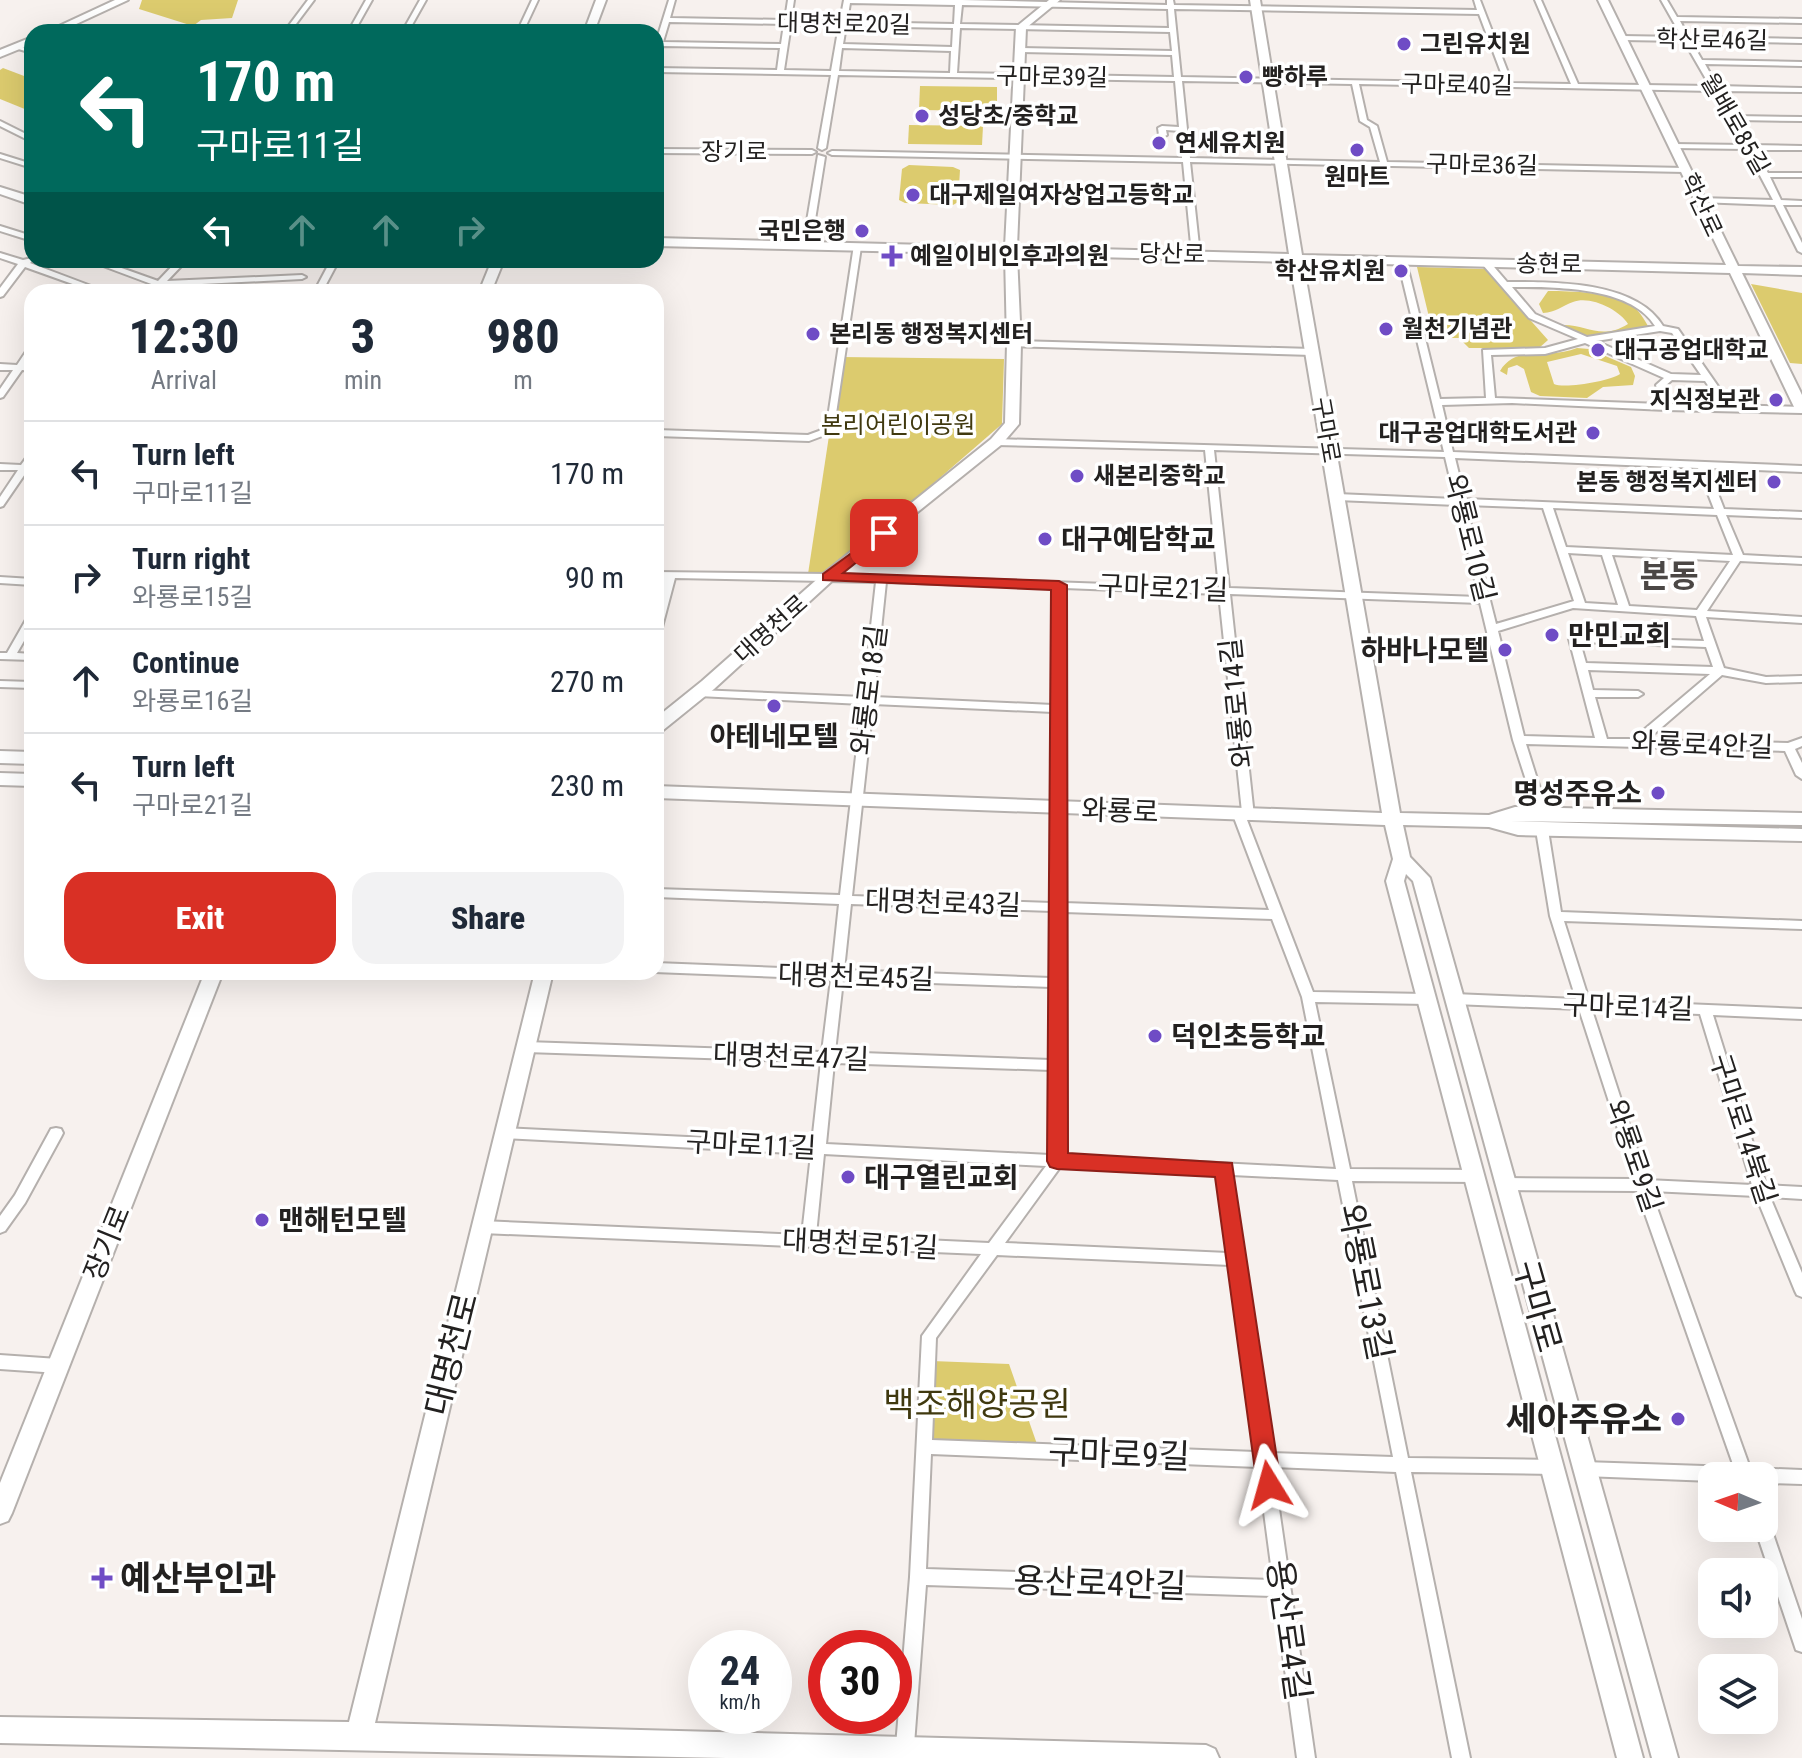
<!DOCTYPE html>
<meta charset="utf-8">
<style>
body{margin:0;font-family:"Roboto Condensed","Noto Sans KR",sans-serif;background:#f2f2f3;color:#1f2937;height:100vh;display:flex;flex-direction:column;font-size:30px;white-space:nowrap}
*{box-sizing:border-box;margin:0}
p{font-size:26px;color:#747a83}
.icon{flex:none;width:44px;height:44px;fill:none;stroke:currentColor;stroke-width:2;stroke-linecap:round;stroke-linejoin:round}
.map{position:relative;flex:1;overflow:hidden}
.details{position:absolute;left:24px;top:284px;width:640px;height:696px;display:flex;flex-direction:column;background:#fff;border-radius:24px;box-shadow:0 8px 32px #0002}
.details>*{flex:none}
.top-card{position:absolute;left:24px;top:24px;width:640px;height:244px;border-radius:24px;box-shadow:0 8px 32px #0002;background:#00695c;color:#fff;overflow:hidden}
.needle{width:52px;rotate:272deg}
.buttons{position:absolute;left:1698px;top:1462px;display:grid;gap:16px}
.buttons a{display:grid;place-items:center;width:80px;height:80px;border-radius:16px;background:#fff;box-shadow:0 8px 32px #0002;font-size:40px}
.speed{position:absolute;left:688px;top:1630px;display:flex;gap:16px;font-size:40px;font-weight:700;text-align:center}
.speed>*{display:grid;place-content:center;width:104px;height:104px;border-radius:50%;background:#fff;box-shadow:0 8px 32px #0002;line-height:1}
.speed small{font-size:20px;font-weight:400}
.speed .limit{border:12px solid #d22;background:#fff;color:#111}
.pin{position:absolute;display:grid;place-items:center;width:68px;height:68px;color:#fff;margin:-34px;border-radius:16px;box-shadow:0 4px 12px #0006}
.me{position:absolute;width:88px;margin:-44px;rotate:352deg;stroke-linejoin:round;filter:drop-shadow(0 0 6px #0008)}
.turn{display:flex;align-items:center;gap:28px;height:168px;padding:0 40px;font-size:36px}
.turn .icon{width:104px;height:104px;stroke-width:2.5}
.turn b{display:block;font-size:56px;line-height:68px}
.lanes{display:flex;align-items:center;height:76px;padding:0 40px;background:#0003;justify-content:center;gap:40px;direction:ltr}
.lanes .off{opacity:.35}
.eta{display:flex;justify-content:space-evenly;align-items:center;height:136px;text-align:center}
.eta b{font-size:48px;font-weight:800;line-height:56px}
.cta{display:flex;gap:16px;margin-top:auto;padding:16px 40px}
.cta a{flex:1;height:92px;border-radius:24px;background:#d93025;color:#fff;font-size:32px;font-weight:800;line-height:92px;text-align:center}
.cta a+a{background:#f2f2f3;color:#1f2937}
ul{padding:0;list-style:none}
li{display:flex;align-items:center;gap:24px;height:104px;padding:0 40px;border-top:2px solid #e0e1e3}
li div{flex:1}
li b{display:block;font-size:30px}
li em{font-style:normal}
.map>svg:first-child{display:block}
.green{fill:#dccb6e;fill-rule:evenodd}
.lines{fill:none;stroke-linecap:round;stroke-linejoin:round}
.street-casing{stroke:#b5b0ad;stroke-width:4}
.secondary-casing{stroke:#b5b0ad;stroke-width:4}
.street{fill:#fff;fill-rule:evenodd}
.secondary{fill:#fff;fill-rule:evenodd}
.route{fill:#d93025;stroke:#8d1f18;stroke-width:2}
.poi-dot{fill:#6f4cc5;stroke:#fff;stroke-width:3}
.labels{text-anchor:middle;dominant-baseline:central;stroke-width:7;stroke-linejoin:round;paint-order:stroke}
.far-street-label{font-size:24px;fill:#232120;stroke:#fff}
.far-poi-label{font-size:24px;font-weight:bold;fill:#232120;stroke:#fff;text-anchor:start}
.far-park-label{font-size:24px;fill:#40390f;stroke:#fff}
.street-label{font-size:28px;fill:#232120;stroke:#fff}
.poi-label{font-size:28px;font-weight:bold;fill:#232120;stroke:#fff;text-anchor:start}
.quarter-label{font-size:32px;font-weight:bold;fill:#4b4745;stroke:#fff}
.near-street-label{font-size:34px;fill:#232120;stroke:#fff}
.near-park-label{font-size:34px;fill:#40390f;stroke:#fff}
.near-poi-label{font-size:34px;font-weight:bold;fill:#232120;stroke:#fff;text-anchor:end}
</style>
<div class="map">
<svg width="1802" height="1758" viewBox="0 0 1802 1758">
<rect width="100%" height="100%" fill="#f7f1ee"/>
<g class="green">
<polygon points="142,0 238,0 232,18 201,20 193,26 139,9"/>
<polygon points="3,68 32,79 32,112 0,99 0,70"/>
<polygon points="920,86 997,87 997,111 919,110"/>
<polygon points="909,125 983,126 982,145 908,144"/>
<polygon points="909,165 953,167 960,170 958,202 953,205 905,203 899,200 902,169"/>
<polygon points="1417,267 1485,269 1548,340 1539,348 1469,348 1459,338 1434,338"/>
<polygon points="1751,284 1802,293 1802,364 1790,363"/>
<path d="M1548 291C1573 291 1610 292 1632 306 1639 310 1644 319 1648 326 1624 337 1583 342 1562 325 1586 324 1601 341 1628 324 1620 310 1590 295 1573 302 1562 306 1556 312 1543 313L1539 304Z"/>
<path d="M1577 348 1589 349 1631 367 1635 376 1633 385 1603 387 1587 398 1540 396 1531 392 1524 369 1517 365 1508 368 1507 375 1500 371C1517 343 1550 360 1577 348ZM1581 354 1617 366 1620 374C1611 381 1564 389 1554 384L1547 362Z"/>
<polygon points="841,357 1004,359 1002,424 829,574 808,574"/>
<polygon points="932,1361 1009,1364 1038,1447 928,1444"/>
</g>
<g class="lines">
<defs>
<g id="street">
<polygon points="308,0 314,0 290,32 284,32"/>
<polygon points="366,0 372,0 354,32 348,32"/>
<polygon points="420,0 426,0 408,32 402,32"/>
<polygon points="532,0 538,0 523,32 517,32"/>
<path d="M669 0H675L670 18 785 20 788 0H794L791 20 840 21 844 0H962L1167 5V0H1173L1174 5 1477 10 1474 0H1480L1512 83 1571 84 1535 0H1541L1578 84 1710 86 1684 41 1622 40 1619 38 1622 36 1682 37 1661 0H1667L1677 17 1802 19V23L1680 21 1689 37 1802 39V43L1691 41 1702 60 1802 62V66L1705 64 1717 86 1802 88V92L1720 91 1735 116 1802 117V121L1737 120 1751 145 1802 146V150H1754L1768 173H1802V177H1770L1781 200 1802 201V205H1783L1802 243V253L1798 251 1775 205 1699 202 1695 200 1699 198 1773 200 1746 149 1674 148 1670 146 1674 144 1744 145 1713 91 1359 84 1367 120 1377 126 1387 162 1685 168 1689 170 1685 172 1190 162 1200 255 1196 257 1192 255 1183 162 832 155 828 153 832 151 1182 158 1180 131 1166 130 1167 135 1163 137 1159 135 1158 128 1162 126 1179 127 1175 81 838 75 826 148 822 150 818 148 831 75 656 72V68L777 70 780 48 662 46 659 53 656 55V42ZM850 3 955 5 954 24 847 22ZM962 5 1168 9 1169 28 960 24ZM1174 9 1479 14 1505 83 1181 77ZM669 22 784 24 781 44 663 42ZM791 24 839 25 831 71 784 70ZM846 26 953 28 952 47 843 44ZM960 28 1170 32 1172 51 1021 48 1018 50 1021 52 1172 55 1174 77 957 73ZM842 48 951 51 950 73 839 71ZM1182 81 1352 84 1360 121 1370 127 1380 162 1190 158Z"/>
<polygon points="15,46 32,49 32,53 15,48"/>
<polygon points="0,121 32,137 32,142 0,126"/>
<polygon points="656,149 812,150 816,152 812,154 656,153"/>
<polygon points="0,154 32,164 32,168 0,158"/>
<polygon points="818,155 825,157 811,245 807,247 803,245"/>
<polygon points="0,226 32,236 32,241 0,231"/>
<polygon points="854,245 861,247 834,427 825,435 809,441 656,436 656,430 808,435 819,431 827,424"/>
<polygon points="0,253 23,260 32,258 33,260 30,263 107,292 95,292 25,267 3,296 0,297 0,288 18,264 0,258"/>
<path d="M1399 259 1406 261 1440 399 1486 398 1483 350 1545 348 1578 339 1529 318 1483 265 1482 263 1486 261H1489L1507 282C1554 282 1636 281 1663 326L1678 329 1731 405 1802 407V413L1666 410 1512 403 1442 405 1453 452 1802 466V472L1708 468 1724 509 1802 512V518L1726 515 1743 555 1802 558V564L1740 561 1707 611 1802 617V623L1706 617 1724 668 1766 677 1802 676V682L1766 683 1722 675 1647 740 1788 743 1802 738V746L1795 749 1802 763V779L1796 775 1785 751 1526 744 1548 814 1542 818 1538 817 1513 740 1480 603 1230 594 1254 816 1252 819 1247 820 1313 992 1427 994 1432 996 1433 999 1432 1002 1427 1004 1315 1002 1350 1169 1476 1170 1481 1172 1483 1176 1481 1180 1476 1182 1352 1181 1408 1458 1554 1460 1560 1462 1562 1467 1560 1472 1554 1474 1411 1472 1470 1758H1452L1396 1472 1273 1467 1315 1758H1297L1275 1596 926 1585 913 1758H895L910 1577 922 1336 981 1254 482 1233 477 1231 475 1227 477 1223 482 1221 802 1235 811 1154 505 1138 500 1137 498 1133 500 1129 505 1128 812 1143 821 1062 526 1052 521 1051 519 1047 521 1043 526 1042 822 1052 831 979 654 972H656V963L832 970 839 904 656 897V889L840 895 862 704 698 696 693 693 698 690 863 697 876 582 675 578 661 631 656 634V611L664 578H656V572L828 574 1219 588 1205 450 996 445 991 442 996 439 1444 452 1398 261ZM1512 287C1553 287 1631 286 1655 326L1587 337 1535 314ZM1660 331 1672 333 1701 375 1671 374 1596 341ZM1585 343 1664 378 1656 385 1661 404 1495 398 1491 355 1545 354ZM1672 380 1705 381 1721 405 1670 404 1665 386ZM1214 450 1445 457 1455 499 1337 494 1332 497 1337 500 1457 505 1479 597 1229 588ZM1455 458 1698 468 1714 509 1465 499ZM1466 505 1543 508 1574 601 1496 624ZM1553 508 1717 515 1733 555 1566 547ZM1568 553 1602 555 1618 605 1585 603ZM1612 555 1730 561 1697 610 1629 606ZM886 582 1054 588 1053 705 874 697ZM1064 588 1219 594 1242 812H1235L1233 815 1269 910 1064 903ZM1573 608 1696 616 1704 641 1570 637 1569 639 1595 738 1524 736 1498 631ZM1580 642 1706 647 1713 667 1586 663ZM1588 670 1710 674 1633 739H1607L1595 697H1638L1643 694 1638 691 1593 690ZM873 704 1053 712 1052 903 852 896ZM851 904 1052 911 1051 978 844 970ZM1064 912 1272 919 1302 997 1336 1169 1064 1155ZM843 980 1051 987V1060L835 1052ZM834 1063 1051 1070 1050 1155 826 1144ZM824 1154 1046 1166 989 1243 816 1235ZM1061 1166 1218 1174 1228 1253 1005 1243ZM1232 1175 1338 1180 1393 1457 1271 1453ZM997 1255 1230 1265 1256 1452 932 1440 936 1338ZM931 1454 1258 1467 1273 1580 926 1569Z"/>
<polygon points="87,260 99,260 158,281 178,260 187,260 167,281 302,275 306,277 302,279 162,286 157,292 148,292 154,285"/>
<polygon points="331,260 339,260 322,292 314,292"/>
<polygon points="1014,341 1312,349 1316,352 1312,355 1011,346 1010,344"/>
<polygon points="32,346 32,355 25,365 32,365 32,371 22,370 3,397 0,398 0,389 13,370 0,370 0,364 17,365 29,347"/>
<polygon points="32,453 30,466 32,470 27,471 3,506 0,507 0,497 18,470 0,470 0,464 21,465 29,454"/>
<polygon points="0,577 32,579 32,585 0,583"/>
<polygon points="32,615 32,627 17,653 32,654 32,660 0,659 0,653 7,653 27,618"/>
<polygon points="0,681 32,682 32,688 0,687"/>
<path d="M1542 826 1548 830 1561 912 1802 921V929L1564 921 1589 1000 1802 1009V1019L1713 1015 1766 1185 1802 1187V1199L1770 1197 1802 1273V1297L1797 1295 1795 1291 1756 1196 1651 1191 1750 1468 1802 1470V1484L1764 1483V1476H1712V1481L1584 1476 1578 1474 1576 1469 1578 1464 1584 1462 1734 1467 1637 1191 1504 1190 1499 1188 1497 1184 1499 1180 1504 1178 1634 1179 1579 1009 1454 1004 1449 1002 1448 999 1449 996 1454 994 1576 999 1550 916 1536 830ZM1592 1010 1700 1014 1752 1185 1647 1180Z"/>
<polygon points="56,1128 61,1129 63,1133 61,1137 25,1203 5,1231 0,1233 0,1216 15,1195 51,1129"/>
<polygon points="0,1355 58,1359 63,1361 65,1366 63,1371 58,1373 0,1369"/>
<polygon points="1764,1521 1769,1523 1771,1528 1802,1619 1802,1652 1796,1650 1794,1644 1755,1528 1764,1528"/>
</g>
<g id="secondary">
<polygon points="115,0 128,0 59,32 46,32"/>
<polygon points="596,0 606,0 594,32 584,32"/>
<polygon points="1049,0 1060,0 1026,28 1017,247 1289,254 1250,0 1260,0 1302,255 1726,265 1598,0 1608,0 1738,266 1802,267 1802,275 1742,273 1802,395 1802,413 1795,409 1730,273 1303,262 1400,813 1489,815 1515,807 1802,813 1802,825 1510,821 1802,829 1802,841 1518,835 1489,827 1403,825 1410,857 1430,878 1678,1758 1652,1758 1413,881 1406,874 1404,881 1643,1758 1617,1758 1386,881 1393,859 1385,825 656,798 656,786 1382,813 1290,262 1017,255 1021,344 1019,424 1001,445 833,580 714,689 662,731 656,732 656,718 702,681 823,574 991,439 1005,423 1007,344 1005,254 656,246 656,238 1005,247 1016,27"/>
<polygon points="32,37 32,44 0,57 0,50"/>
<polygon points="0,187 32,197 32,205 0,194"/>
<polygon points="492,260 504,260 491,292 479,292"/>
<polygon points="0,751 32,752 32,764 0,763"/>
<polygon points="0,773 32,774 32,786 0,785"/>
<polygon points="205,972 223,972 12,1513 8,1521 0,1524 0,1483"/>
<polygon points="535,972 553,972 375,1723 1206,1745 1215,1749 1219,1758 726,1758 0,1743 0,1717 349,1722"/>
</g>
</defs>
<use href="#street" class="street-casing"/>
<use href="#secondary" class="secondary-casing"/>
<use href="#street" class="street"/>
<use href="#secondary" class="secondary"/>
</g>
<polygon class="route" points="884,529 891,533 889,536 843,573 1059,581 1067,585 1068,1153 1232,1163 1281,1485 1277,1493 1269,1496 1260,1493 1257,1485 1215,1177 1057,1169 1050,1167 1047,1161 1051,590 823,580 823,574"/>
<g class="poi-dot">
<circle cx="1404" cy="44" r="8"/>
<circle cx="1246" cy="77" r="8"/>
<circle cx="922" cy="116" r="8"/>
<circle cx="1159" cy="143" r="8"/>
<circle cx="1357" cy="150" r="8"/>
<circle cx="913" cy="195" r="8"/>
<circle cx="862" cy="231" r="8"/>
<path d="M888 244h8v8h8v8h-8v8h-8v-8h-8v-8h8z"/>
<circle cx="1401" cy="271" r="8"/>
<circle cx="1386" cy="329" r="8"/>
<circle cx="813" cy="334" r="8"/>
<circle cx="1598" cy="350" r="8"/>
<circle cx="1776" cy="400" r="8"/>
<circle cx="1593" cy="433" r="8"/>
<circle cx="1077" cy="476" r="8"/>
<circle cx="1774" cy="482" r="8"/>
<circle cx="1045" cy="539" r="8"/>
<circle cx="1552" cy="635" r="8"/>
<circle cx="1505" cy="650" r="8"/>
<circle cx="774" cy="706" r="8"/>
<circle cx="1658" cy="793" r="8"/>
<circle cx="1155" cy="1036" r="8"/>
<circle cx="848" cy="1177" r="8"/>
<circle cx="262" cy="1220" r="8"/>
<circle cx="1678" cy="1419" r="8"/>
<path d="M98 1566h8v8h8v8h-8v8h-8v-8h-8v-8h8z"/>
</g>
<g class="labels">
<g class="far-street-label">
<text transform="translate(844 24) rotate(1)">대명천로20길</text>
<text transform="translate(1712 40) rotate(1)">학산로46길</text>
<text transform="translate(1052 77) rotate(1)">구마로39길</text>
<text transform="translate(1457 85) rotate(1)">구마로40길</text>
<text transform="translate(1735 124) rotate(60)">월배로85길</text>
<text x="734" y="152">장기로</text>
<text transform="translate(1482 165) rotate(1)">구마로36길</text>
<text transform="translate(1701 205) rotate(65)">학산로</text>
<text transform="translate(1172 254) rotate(1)">당산로</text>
<text transform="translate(1549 264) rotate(1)">송현로</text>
<text transform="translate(1326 430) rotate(80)">구마로</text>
<text transform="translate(771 629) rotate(-42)">대명천로</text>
</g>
<g class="far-poi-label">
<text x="1420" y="44">그린유치원</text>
<text x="1262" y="77">빵하루</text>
<text x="938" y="116">성당초/중학교</text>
<text x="1175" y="143">연세유치원</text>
<text x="1357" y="177" text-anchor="middle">원마트</text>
<text x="929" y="195">대구제일여자상업고등학교</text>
<text x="846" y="231" text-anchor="end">국민은행</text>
<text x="910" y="256">예일이비인후과의원</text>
<text x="1385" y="271" text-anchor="end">학산유치원</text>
<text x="1402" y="329">월천기념관</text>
<text x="829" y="334">본리동 행정복지센터</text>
<text x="1614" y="350">대구공업대학교</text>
<text x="1760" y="400" text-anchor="end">지식정보관</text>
<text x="1577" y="433" text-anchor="end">대구공업대학도서관</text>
<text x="1093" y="476">새본리중학교</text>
<text x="1758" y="482" text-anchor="end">본동 행정복지센터</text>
</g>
<g class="far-park-label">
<text x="898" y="425">본리어린이공원</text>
</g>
<g class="street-label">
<text transform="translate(1470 538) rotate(76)">와룡로10길</text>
<text transform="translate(1163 588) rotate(2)">구마로21길</text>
<text transform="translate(869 690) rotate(-83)">와룡로18길</text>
<text transform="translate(1237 703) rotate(-96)">와룡로14길</text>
<text transform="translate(1702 745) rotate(2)">와룡로4안길</text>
<text transform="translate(1120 811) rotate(2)">와룡로</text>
<text transform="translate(943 903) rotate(2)">대명천로43길</text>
<text transform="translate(856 977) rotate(2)">대명천로45길</text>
<text transform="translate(1628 1007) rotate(2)">구마로14길</text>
<text transform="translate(791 1057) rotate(2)">대명천로47길</text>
<text transform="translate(1743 1129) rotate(72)">구마로14북길</text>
<text transform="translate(751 1145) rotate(3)">구마로11길</text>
<text transform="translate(1634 1156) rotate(71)">와룡로9길</text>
<text transform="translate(107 1243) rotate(-68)">장기로</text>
<text transform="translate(860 1244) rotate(3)">대명천로51길</text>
</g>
<g class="poi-label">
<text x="1061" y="539">대구예담학교</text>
<text x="1568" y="635">만민교회</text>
<text x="1489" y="650" text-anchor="end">하바나모텔</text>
<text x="774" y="736" text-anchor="middle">아테네모텔</text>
<text x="1642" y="793" text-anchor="end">명성주유소</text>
<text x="1171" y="1036">덕인초등학교</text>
<text x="864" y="1177">대구열린교회</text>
<text x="278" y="1220">맨해턴모텔</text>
</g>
<g class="quarter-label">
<text x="1669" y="576">본동</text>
</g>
<g class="near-street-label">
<text transform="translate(1366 1282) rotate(79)">와룡로13길</text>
<text transform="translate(1538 1306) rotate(74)">구마로</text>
<text transform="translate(451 1354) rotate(-76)">대명천로</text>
<text transform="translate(1119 1454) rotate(2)">구마로9길</text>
<text transform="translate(1100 1583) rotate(2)">용산로4안길</text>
<text transform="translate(1289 1630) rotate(82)">용산로4길</text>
</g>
<g class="near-park-label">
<text x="977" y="1404">백조해양공원</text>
</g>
<g class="near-poi-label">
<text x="1662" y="1419">세아주유소</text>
<text x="120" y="1578" text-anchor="start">예산부인과</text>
</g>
</g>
</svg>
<div class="buttons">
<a><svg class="needle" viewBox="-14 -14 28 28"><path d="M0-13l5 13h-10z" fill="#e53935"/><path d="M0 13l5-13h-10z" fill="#747a83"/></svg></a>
<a><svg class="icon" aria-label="sound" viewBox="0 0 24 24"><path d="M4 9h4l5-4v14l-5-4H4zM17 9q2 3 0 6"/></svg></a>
<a><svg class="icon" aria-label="layers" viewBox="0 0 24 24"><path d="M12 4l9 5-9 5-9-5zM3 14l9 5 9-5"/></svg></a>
</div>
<div class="speed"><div>24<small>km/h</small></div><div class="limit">30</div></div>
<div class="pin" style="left:884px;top:533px;background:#d93025"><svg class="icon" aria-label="arrive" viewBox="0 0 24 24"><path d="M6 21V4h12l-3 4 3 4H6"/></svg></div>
<svg class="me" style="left:1269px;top:1485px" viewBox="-20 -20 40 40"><path d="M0-17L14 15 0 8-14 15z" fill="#d93025" stroke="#fff" stroke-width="4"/></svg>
<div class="top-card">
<div class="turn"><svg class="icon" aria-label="left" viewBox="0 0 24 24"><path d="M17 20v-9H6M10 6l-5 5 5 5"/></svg><div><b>170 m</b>구마로11길</div></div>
<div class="lanes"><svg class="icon" aria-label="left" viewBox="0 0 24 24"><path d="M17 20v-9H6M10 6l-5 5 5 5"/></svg><svg class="icon off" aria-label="ahead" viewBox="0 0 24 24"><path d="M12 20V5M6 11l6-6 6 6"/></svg><svg class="icon off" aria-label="ahead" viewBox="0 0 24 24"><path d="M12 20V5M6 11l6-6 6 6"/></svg><svg class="icon off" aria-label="right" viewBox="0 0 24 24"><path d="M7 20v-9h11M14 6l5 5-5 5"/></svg></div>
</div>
<section class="details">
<div class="eta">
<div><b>12:30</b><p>Arrival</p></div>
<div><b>3</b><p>min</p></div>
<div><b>980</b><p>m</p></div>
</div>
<ul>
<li><svg class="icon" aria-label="left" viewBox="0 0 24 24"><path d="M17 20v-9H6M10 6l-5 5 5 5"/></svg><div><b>Turn left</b><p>구마로11길</p></div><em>170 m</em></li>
<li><svg class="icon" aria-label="right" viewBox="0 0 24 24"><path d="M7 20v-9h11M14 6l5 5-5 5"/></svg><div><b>Turn right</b><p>와룡로15길</p></div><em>90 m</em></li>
<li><svg class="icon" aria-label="ahead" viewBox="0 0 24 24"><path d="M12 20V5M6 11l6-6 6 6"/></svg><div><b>Continue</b><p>와룡로16길</p></div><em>270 m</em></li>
<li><svg class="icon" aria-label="left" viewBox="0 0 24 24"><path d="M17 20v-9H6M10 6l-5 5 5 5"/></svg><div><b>Turn left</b><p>구마로21길</p></div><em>230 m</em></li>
</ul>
<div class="cta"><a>Exit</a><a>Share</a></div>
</section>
</div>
